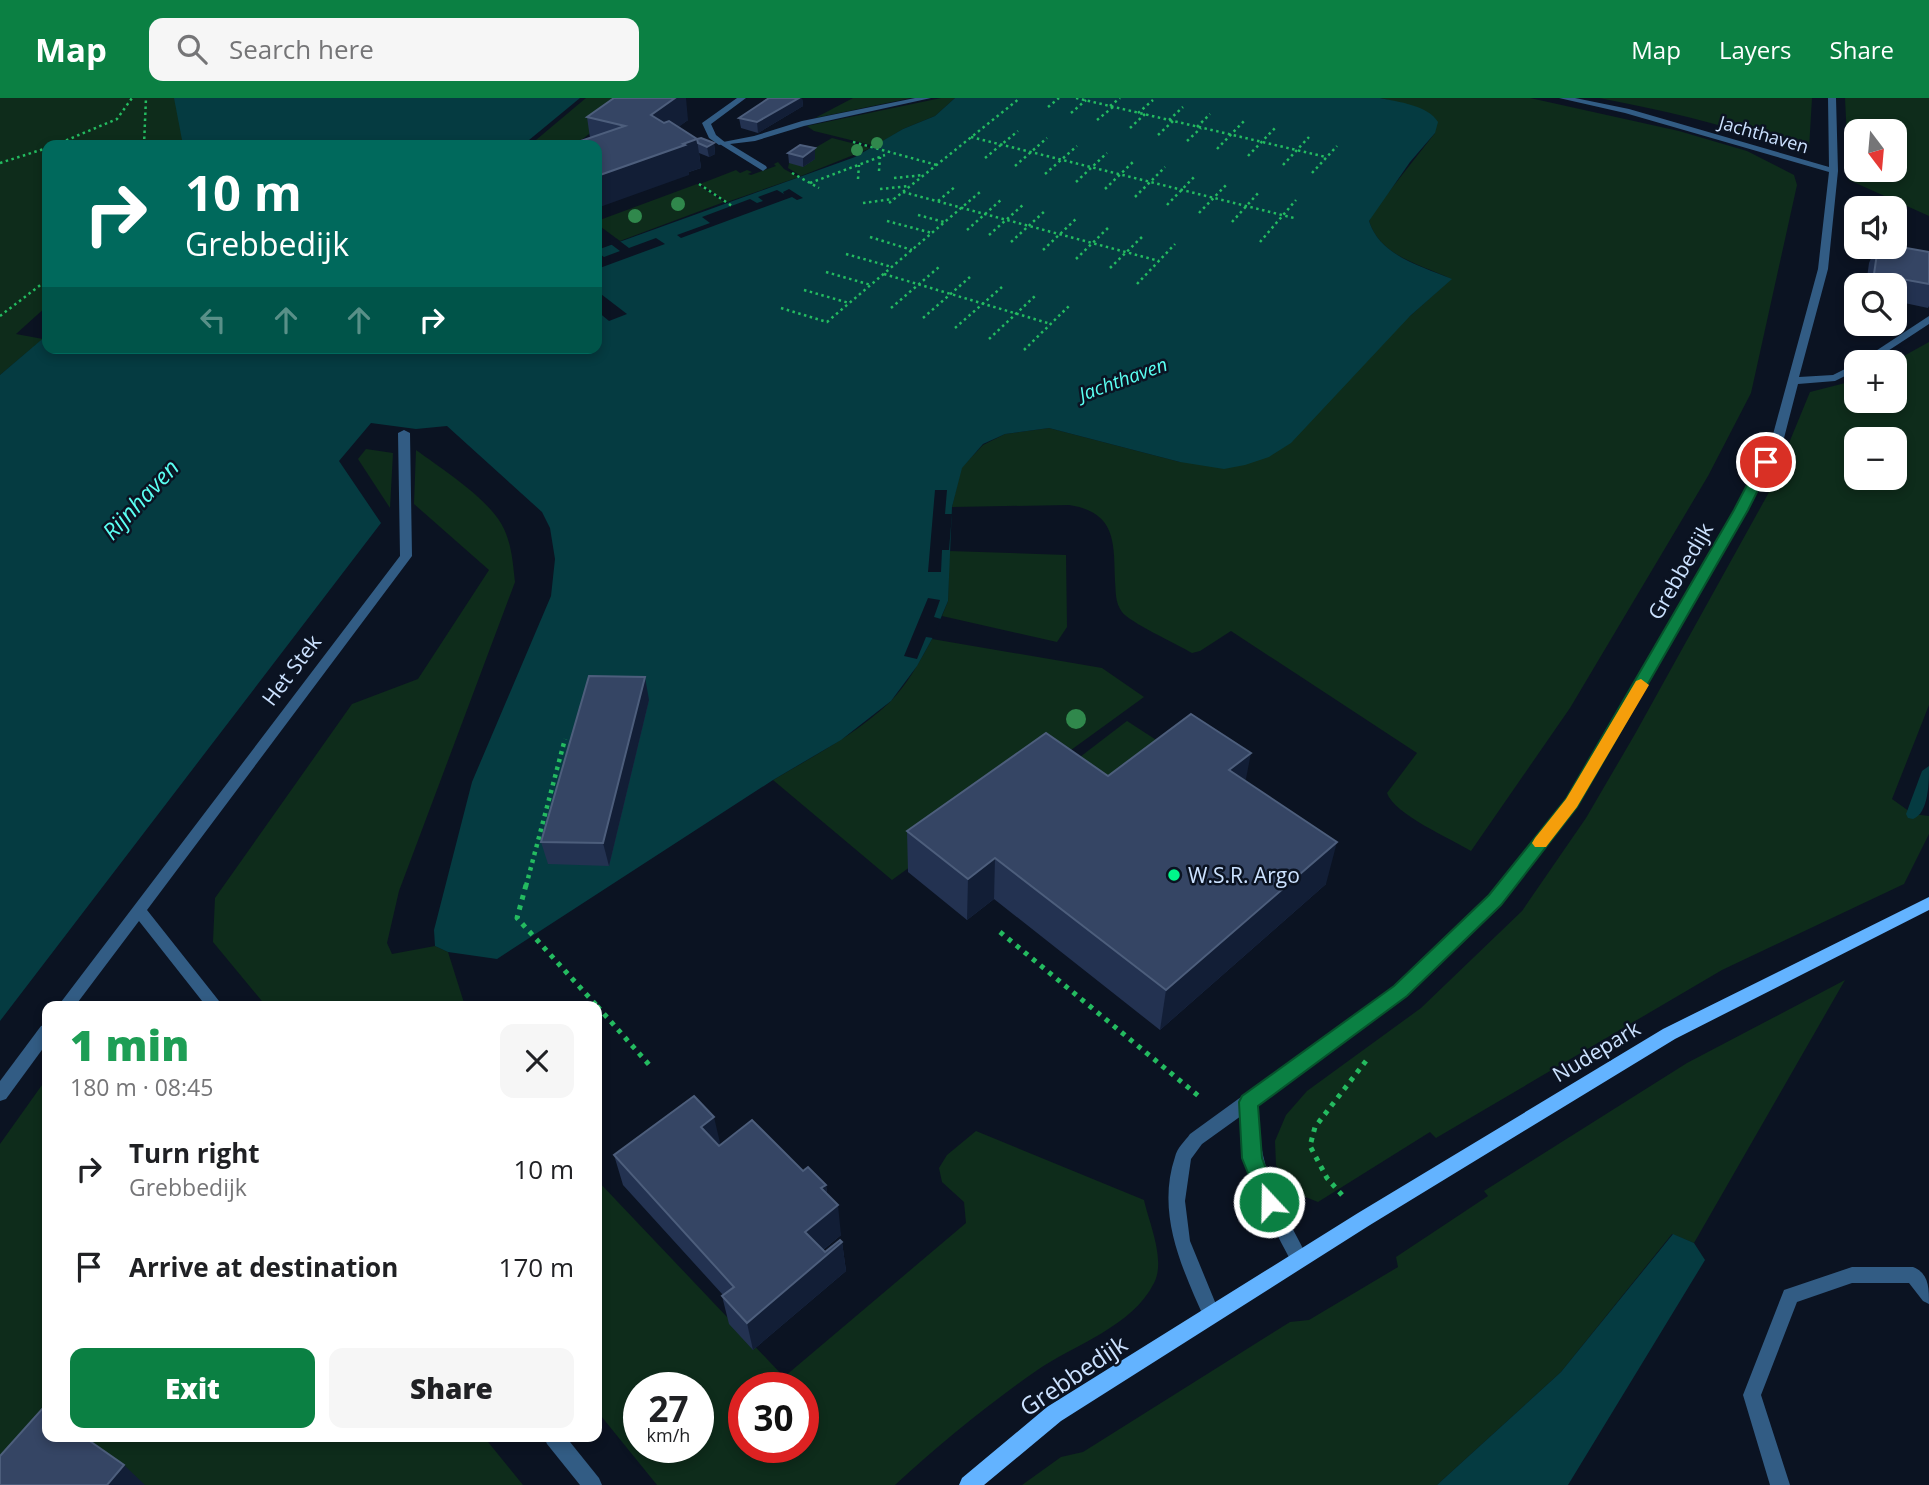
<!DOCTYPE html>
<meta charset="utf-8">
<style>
body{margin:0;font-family:"Open Sans",sans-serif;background:#f6f6f6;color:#202124;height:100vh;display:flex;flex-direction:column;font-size:26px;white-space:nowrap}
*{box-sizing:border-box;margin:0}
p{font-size:23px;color:#757577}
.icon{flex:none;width:38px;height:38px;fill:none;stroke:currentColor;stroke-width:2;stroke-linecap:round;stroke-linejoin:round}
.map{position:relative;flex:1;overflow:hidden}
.details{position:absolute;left:42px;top:903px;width:560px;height:441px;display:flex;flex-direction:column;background:#fff;border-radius:14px;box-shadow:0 4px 10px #0003}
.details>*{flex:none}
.hud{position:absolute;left:42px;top:42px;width:560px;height:214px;border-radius:14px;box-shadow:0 4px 10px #0003;background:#00695c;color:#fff;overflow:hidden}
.needle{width:46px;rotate:164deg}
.buttons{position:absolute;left:1844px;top:21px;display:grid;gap:14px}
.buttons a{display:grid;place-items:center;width:63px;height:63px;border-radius:14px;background:#fff;box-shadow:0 4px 10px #0003;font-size:35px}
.speed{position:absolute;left:623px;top:1274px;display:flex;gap:14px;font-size:35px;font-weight:700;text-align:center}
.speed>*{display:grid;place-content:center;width:91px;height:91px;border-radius:50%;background:#fff;box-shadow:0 4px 10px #0003;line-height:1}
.speed small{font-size:18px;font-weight:400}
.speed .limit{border:10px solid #d22;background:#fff;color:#111}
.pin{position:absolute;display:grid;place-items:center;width:60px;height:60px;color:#fff;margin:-30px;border:4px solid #fff;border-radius:50%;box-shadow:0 2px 7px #0007}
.me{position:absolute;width:77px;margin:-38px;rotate:339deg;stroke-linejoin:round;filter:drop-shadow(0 0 5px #0008)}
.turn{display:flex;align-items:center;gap:24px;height:147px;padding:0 28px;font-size:32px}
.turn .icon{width:91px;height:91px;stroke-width:2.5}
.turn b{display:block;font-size:49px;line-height:60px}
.lanes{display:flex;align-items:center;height:66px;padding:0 28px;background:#0003;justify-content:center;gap:35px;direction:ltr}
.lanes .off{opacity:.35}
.round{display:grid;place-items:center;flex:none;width:74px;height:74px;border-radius:14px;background:#f6f6f6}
.head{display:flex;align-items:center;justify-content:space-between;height:119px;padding:0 28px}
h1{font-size:42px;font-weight:800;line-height:52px;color:#1e9e55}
.action{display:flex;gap:14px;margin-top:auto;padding:14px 28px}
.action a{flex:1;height:80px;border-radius:14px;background:#0b8043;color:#fff;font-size:28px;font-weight:800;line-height:80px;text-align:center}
.action a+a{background:#f6f6f6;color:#202124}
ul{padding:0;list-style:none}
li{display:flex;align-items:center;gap:21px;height:98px;padding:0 28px}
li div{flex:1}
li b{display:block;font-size:26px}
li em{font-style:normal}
header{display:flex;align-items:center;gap:42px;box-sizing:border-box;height:98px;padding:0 35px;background:#0b8043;color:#fff}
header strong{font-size:33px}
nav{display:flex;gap:38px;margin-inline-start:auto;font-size:24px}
.search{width:490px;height:63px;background:#f6f6f6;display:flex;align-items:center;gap:18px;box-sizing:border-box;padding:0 24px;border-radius:14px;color:#757577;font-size:26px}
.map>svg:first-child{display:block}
.green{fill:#0e2c1b;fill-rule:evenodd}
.water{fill:#053b41}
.pier{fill:#0b1322}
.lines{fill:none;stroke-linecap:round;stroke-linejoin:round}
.stream{fill:#053b41;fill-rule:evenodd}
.path-far2{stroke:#24bb60;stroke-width:2.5;stroke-dasharray:2.5 3.5;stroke-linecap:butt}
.path-far1{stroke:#24bb60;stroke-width:4.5;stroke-dasharray:3.5 4.5;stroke-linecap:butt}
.path{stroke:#24bb60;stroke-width:5;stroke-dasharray:4.5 6;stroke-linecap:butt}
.lane{fill:#325c84;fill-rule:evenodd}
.street{fill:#325c84;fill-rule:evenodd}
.secondary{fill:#63b3ff;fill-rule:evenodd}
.tree{fill:#30884c}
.wall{fill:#233251}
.shaded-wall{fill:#121e36}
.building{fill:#354564;stroke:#4d5e7c;stroke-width:2}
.route{fill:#0b8043;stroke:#07532c;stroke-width:2}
.slow{fill:#f59e0b}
.poi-dot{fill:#00f78a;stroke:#0b1322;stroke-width:2.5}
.labels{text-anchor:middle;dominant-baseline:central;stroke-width:5;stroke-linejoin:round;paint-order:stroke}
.far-street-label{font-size:18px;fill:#cce2ff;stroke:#0b1322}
.far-water-label{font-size:19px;font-style:italic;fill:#5afff2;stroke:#0b1322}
.street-label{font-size:21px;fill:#cce2ff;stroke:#0b1322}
.poi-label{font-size:21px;fill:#cce2ff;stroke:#0b1322;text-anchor:start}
.water-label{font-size:23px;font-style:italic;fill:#5afff2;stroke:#0b1322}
.near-street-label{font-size:24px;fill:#cce2ff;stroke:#0b1322}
</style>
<header>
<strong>Map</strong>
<div class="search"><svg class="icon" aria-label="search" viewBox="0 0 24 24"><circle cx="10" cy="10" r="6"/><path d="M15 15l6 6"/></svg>Search here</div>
<nav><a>Map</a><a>Layers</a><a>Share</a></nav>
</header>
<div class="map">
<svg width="1929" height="1387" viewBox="0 0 1929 1387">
<rect width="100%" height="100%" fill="#0b1322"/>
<g class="green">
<polygon points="0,0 549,0 473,47 47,47 47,208 16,236 43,241 0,277"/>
<polygon points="586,0 635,0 575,47 530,47"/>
<polygon points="853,0 911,0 815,20"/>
<polygon points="941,0 955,0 935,18 903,31 875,48 814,33 807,28"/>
<path d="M1380 0H1530L1679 33 1747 53 1794 77 1797 87 1751 295 1708 378 1570 610 1471 753C1450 740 1395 717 1387 695L1417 655 1231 533 1200 553 1192 555C1177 546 1129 524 1122 514 1115 504 1116 495 1115 483 1114 444 1116 414 1069 407L952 409 961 370 983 347 1005 336 1049 330 1180 364 1410 218 1451 181C1421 166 1380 159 1369 123L1373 114 1435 35 1416 9Z"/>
<path d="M1599 0H1812L1809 51 1799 56C1737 28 1666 13 1599 0Z"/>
<path d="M1845 0H1929V118L1849 82ZM1857 33H1895V72H1857Z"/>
<polygon points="832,40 871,50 801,78 788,70 789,65"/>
<polygon points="778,64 784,71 799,79 727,104 700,86 736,72 740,75 747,72 752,74 748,76 751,77 776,68 774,66"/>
<polygon points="697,86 724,104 620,143 597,126 597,123"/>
<path d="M1929 244V607L1892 701 1913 716 1929 718V736L1904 786 1722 872 1436 1040 1430 1034 1318 1104 1293 1094 1276 1067 1275 1043 1286 1017 1307 993 1421 910 1522 813 1586 720 1635 636 1768 396 1810 294 1857 282V303H1895V264H1893ZM1857 341H1895V380H1857Z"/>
<polygon points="366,351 393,355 390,410 358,361"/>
<path d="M416 352C442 371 491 402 504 431 512 448 513 467 515 484L399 793 387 845 392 856 435 848 448 854 465 908H266L213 844 215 800 352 606 418 581 489 472 414 406Z"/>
<polygon points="949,453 1066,457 1067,529 1057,544 942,518 948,503"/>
<path d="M932 541 1102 570 1144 599 892 782 773 682C814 658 856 636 890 604 907 587 920 563 932 541Z"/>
<polygon points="1127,623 1167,649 1120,686 1080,659"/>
<polygon points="1845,882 1694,1145 1672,1136 1561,1274 1437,1387 1022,1387 1061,1359 1083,1354 1290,1224 1309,1222 1398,1169 1396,1159 1488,1098 1484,1093 1687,965"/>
<polygon points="47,980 47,1339 484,1339 523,1387 0,1387 0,1046"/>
<path d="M976 1033 1144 1102C1149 1125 1166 1162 1154 1185 1132 1229 1075 1246 1036 1273 986 1308 940 1346 895 1387H657L597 1313V1082L784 1279 966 1125 964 1104 942 1084 939 1070 947 1057ZM639 1290H698V1349H639ZM744 1290H803V1349H744Z"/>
</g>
<g class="water">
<polygon points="174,0 580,0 523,47 183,47"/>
<path d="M955 0H1380C1398 4 1428 7 1438 24L1435 35 1410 64 1369 123C1380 158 1421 168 1452 181L1410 218 1291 345 1269 359 1245 367 1224 371 1180 364 1049 330 1005 336 983 346 962 370 952 409 948 503 932 541 917 568 891 603 841 642 773 682 497 861 448 854 435 848 434 832 472 684 551 498 555 461 550 430 542 414 447 328 416 331 371 325 339 363 381 425 0 923V277L47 237V250H597V152L855 59 903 31 935 18Z"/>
<polygon points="1673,1136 1694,1145 1705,1162 1568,1387 1437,1387 1561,1274"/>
</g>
<g class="pier">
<polygon points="789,91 803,100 797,102 792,99 681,140 677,137 710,125 702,119 750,101 757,105 763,103 758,99 777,92 784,96 783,94"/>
<polygon points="656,140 665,146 597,171 597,154 604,159 620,153 608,144 617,141 629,150"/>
<polygon points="597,193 627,216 609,223 597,213"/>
<polygon points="935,392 947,392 945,416 952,416 949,452 942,452 941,474 928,474"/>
<polygon points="928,500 940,502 934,519 941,521 933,540 926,539 917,561 904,558"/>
</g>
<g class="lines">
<path class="stream" d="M1929 668C1929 683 1929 715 1913 721L1908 720 1906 716 1922 673Z"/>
<g class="path-far2">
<polyline points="1076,0 1326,59"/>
<polyline points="1110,8 1120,0"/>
<polyline points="1048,9 1059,0"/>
<polyline points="1071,15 1086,2"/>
<polyline points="1138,15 1153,2"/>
<polyline points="1097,22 1113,9"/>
<polyline points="1169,22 1183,9"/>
<polyline points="1197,29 1210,16"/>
<polyline points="1130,30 1145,16"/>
<polyline points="1158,37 1173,23"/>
<polyline points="971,39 1294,120"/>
<polyline points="1187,43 1201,30"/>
<polyline points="853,44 937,67"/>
<polyline points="55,47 117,21 132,0"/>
<polyline points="144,47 146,0"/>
<polyline points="1217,51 1244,23"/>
<polyline points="1248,58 1275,30"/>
<polyline points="985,60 1018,33"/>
<polyline points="0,65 47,50"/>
<polyline points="1283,67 1309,39"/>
<polyline points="1015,68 1047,40"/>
<polyline points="879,73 880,59"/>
<polyline points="792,75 819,90"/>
<polyline points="1312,75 1337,48"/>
<polyline points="1045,76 1077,48"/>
<polyline points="894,80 924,77"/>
<polyline points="858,81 859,67"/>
<polyline points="1076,84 1107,55"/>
<polyline points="810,85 885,57"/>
<polyline points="699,86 732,108"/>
<polyline points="880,91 910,88"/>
<polyline points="1105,91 1135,62"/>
<polyline points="903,94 1159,163"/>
<polyline points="1135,99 1165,69"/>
<polyline points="938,103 956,88"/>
<polyline points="863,105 893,101"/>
<polyline points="889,105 1020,0"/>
<polyline points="1167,107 1196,77"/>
<polyline points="1199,115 1228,85"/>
<polyline points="918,117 944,124"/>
<polyline points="887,123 932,135"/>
<polyline points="1232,124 1260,93"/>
<polyline points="967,132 1002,101"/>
<polyline points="989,137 1024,106"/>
<polyline points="870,139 912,152"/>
<polyline points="1011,144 1046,112"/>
<polyline points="1260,144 1296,102"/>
<polyline points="1043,152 1077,120"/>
<polyline points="846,156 892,169"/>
<polyline points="1076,161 1109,129"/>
<polyline points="1110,170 1143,138"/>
<polyline points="826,174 871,187"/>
<polyline points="884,176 1051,226"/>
<polyline points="1137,186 1175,146"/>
<polyline points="804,192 849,205"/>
<polyline points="781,210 827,224 980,94"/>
<polyline points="891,210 939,169"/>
<polyline points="0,218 47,182"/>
<polyline points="923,220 970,179"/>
<polyline points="955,230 1002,189"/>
<polyline points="989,241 1035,198"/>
<polyline points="1024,252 1069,208"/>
</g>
<polyline class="path-far1" points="526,788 565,641"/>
<g class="path">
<polyline points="526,787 517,820 597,908"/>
<polyline points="1000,834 1201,1000"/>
<polyline points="597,908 652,970"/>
<polyline points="1342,1097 1327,1080 1310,1048 1315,1029 1369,959"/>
</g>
<g class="lane">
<polygon points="915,0 931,0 804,28 755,43 730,46 766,68 767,70 763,73 718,45 754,38 802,23"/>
<path d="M1852 1169H1913C1929 1175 1929 1190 1929 1206L1923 1203 1909 1185H1852L1797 1204 1761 1297 1790 1387H1770L1743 1297 1784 1192Z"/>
</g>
<g class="street">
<polygon points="737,0 746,0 711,26 716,37 726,45 719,47 709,40 702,25"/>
<path d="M1559 0H1575L1629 11 1829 69 1828 0H1836L1838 73 1828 171 1799 279 1833 277 1857 265V272L1835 283 1798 286 1784 340 1747 412 1576 709 1500 806 1406 898 1257 1006C1258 1040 1264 1071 1278 1102 1287 1122 1299 1141 1308 1161L1305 1167 1299 1169 1293 1167C1268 1120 1242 1072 1241 1018L1202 1046 1191 1061 1185 1103 1190 1143 1220 1216 1217 1222 1211 1225 1205 1222C1182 1170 1156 1116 1175 1059 1177 1050 1185 1043 1190 1036L1394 888 1490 798 1566 701 1735 412 1772 340 1818 171 1829 74 1625 15Z"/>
<polygon points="1929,218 1929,226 1871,264 1859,264"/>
<polygon points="404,332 410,335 412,458 147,812 223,908 206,908 139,823 75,908 58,908 400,458 398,335"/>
<polygon points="47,926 47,945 6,1001 0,1003 0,983 41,928"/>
<polygon points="544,1339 566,1339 599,1380 602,1387 580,1387 547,1346"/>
</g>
<polygon class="secondary" points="1929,799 1929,812 1675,941 1370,1127 1061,1323 984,1387 959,1387 962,1380 1047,1309 1358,1115 1663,931"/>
</g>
<g class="tree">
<circle cx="877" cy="45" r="6"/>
<circle cx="857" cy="52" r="6"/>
<circle cx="678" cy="106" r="7"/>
<circle cx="635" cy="118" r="7"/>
<circle cx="1076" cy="621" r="10"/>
</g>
<g class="wall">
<polygon points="769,0 802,0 803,8 758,35 741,30 739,20"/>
<polygon points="587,19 688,22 678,29 697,41 714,45 715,56 709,59 699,55 701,70 689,74 689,77 590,40"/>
<polygon points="788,55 815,61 803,69 789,65"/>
<polygon points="1876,149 1895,149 1929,154 1929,208 1928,210 1895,203 1895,187 1866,187 1869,165"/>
<polygon points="649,602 609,768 548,766 541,744"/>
<polygon points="1108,678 1246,683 1326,786 1160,932 994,801 967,822 908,774 907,733"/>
<polygon points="720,1046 803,1073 826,1087 827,1096 841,1137 823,1152 825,1154 842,1144 846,1173 753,1252 729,1226 722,1198 723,1197 623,1087 614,1057"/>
</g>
<g class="shaded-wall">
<polygon points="675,0 686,0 688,22 656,46 651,17"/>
<polygon points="799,0 802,0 803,8 758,35 757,24"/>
<polygon points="697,41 701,70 689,74 689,77 597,110 597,78"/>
<polygon points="714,45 715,56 709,59 707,49"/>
<polygon points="815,50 815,61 803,69 803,59"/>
<polygon points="645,579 649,602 609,768 603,745"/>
<polygon points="1251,655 1243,696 1229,672"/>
<polygon points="1337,744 1326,786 1160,932 1166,892"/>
<polygon points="995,760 994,801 967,822 968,781"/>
<polygon points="714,1019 721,1049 701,1029"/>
<polygon points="826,1087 829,1114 838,1107 841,1137 809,1163 805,1134 821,1090"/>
<polygon points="842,1144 846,1173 753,1252 747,1225"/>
<polygon points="124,1367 145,1387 107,1387"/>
</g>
<g class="building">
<polygon points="614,0 675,0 651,17 664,25 669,23 697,41 683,46 685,47 597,78 597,47 569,47 625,28 587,19"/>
<polygon points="769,0 799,0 757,24 739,20"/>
<polygon points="701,40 714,45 707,49 698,45 697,41"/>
<polygon points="800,47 815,50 803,59 788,55"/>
<polygon points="1895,148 1929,154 1929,186 1874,176 1878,149 1895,149"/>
<polygon points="589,578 645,579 603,745 541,744"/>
<polygon points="1191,616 1251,655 1229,672 1337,744 1166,892 995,760 968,781 907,733 1046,635 1108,678"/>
<polygon points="694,998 714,1019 701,1029 719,1048 752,1022 803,1073 808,1069 826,1087 821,1090 838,1107 805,1134 825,1154 840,1142 842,1144 747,1225 722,1198 734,1189 614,1057"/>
<polygon points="43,1310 47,1313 47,1339 84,1339 124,1367 107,1387 0,1387 0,1358"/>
</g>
<polygon class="route" points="1766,360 1772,364 1748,412 1577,709 1501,807 1407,898 1258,1008 1262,1060 1278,1104 1276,1110 1269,1113 1262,1110 1242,1060 1239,1004 1242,998 1394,888 1489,797 1566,701 1734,412 1759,364"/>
<polygon class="slow" points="1641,581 1649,587 1577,709 1546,749 1535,749 1532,745 1535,740 1566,701 1636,583"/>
<circle class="poi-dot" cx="1174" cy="777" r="7"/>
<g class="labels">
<g class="far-street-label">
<text transform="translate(1764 36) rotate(16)">Jachthaven</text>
</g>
<g class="far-water-label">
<text transform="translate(1123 281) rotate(-20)">Jachthaven</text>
</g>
<g class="street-label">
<text transform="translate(1680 473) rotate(-60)">Grebbedijk</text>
<text transform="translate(291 572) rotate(-53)">Het Stek</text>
<text transform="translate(1596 953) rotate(-31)">Nudepark</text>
</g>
<g class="poi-label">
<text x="1188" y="777">W.S.R. Argo</text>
</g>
<g class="water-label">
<text transform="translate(140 401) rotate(-47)">Rijnhaven</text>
</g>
<g class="near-street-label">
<text transform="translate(1073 1277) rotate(-34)">Grebbedijk</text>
</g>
</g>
</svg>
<div class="buttons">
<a><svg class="needle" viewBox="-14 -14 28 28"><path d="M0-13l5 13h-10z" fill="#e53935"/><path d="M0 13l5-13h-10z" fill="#757577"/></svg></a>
<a><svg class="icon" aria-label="sound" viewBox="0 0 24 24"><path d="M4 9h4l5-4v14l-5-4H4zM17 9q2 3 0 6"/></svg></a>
<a><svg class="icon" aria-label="search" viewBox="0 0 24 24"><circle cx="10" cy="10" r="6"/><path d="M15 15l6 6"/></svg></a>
<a>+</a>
<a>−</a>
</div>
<div class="speed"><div>27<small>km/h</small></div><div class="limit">30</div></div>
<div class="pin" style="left:1766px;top:364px;background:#d93025"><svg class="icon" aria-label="arrive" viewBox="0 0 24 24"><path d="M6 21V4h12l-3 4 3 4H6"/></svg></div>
<svg class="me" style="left:1269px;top:1104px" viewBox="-20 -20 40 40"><circle r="17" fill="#0b8043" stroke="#fff" stroke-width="3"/><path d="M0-11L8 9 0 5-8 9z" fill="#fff"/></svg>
<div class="hud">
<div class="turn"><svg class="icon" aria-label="right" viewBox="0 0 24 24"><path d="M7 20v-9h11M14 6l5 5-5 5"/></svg><div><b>10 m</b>Grebbedijk</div></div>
<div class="lanes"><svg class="icon off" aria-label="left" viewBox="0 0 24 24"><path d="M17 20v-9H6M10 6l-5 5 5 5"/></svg><svg class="icon off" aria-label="ahead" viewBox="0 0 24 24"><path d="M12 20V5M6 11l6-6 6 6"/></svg><svg class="icon off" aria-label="ahead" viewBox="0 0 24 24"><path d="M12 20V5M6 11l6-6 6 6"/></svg><svg class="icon" aria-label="right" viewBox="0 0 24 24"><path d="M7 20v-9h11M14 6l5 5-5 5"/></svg></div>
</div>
<section class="details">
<div class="head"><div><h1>1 min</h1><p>180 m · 08:45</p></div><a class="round"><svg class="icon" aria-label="close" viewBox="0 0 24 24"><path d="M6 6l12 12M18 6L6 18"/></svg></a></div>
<ul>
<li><svg class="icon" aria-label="right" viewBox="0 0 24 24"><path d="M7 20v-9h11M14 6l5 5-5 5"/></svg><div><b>Turn right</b><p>Grebbedijk</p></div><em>10 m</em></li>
<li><svg class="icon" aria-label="arrive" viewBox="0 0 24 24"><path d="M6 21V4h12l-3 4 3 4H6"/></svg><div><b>Arrive at destination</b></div><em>170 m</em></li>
</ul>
<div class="action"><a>Exit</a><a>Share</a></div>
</section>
</div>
